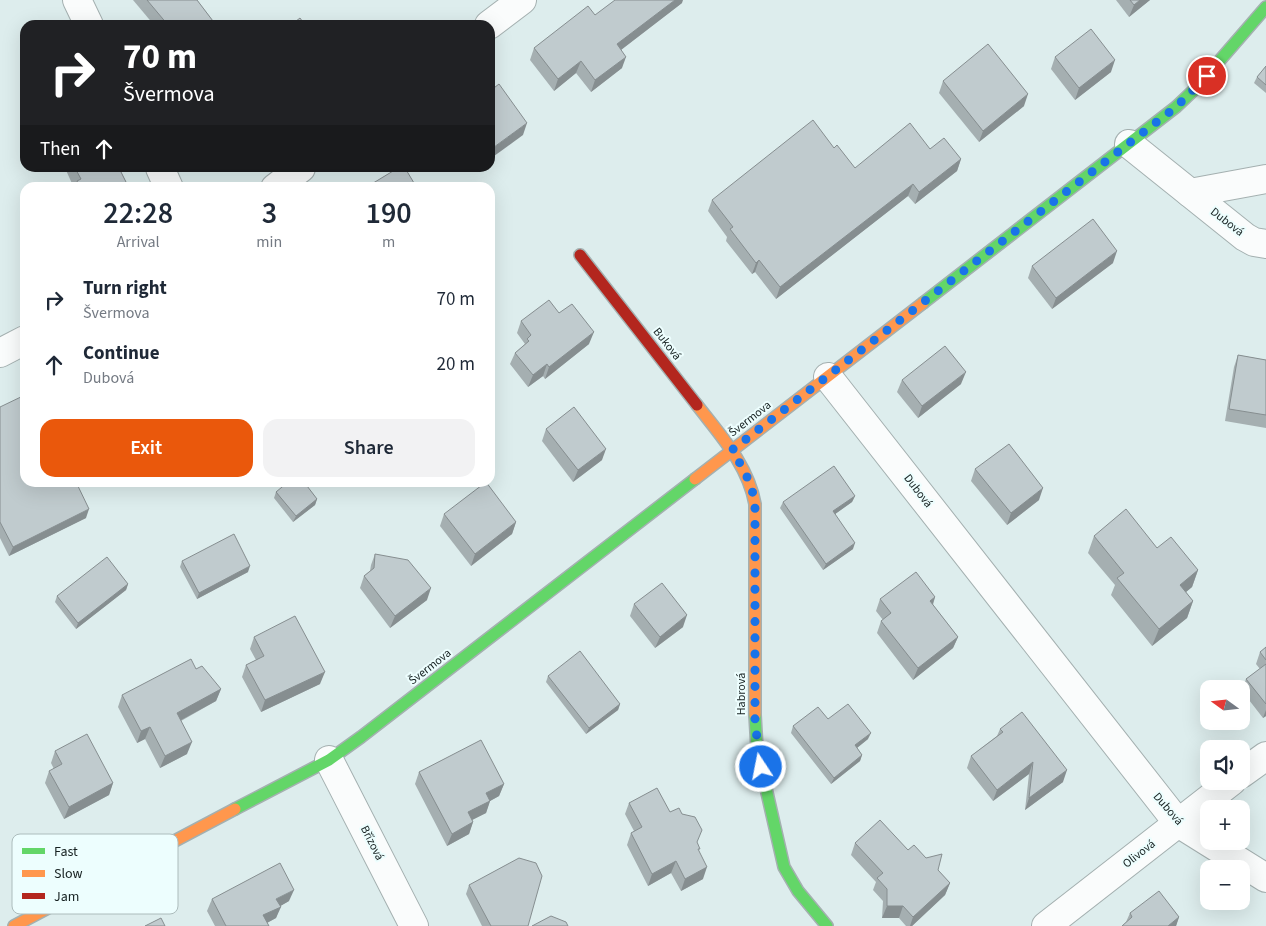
<!DOCTYPE html>
<meta charset="utf-8">
<style>
body{margin:0;font-family:"Source Sans 3",sans-serif;background:#f2f2f3;color:#1f2937;height:100vh;display:flex;flex-direction:column;font-size:19px;white-space:nowrap}
*{box-sizing:border-box;margin:0}
p{font-size:16px;color:#747a83}
.icon{flex:none;width:28px;height:28px;fill:none;stroke:currentColor;stroke-width:2;stroke-linecap:round;stroke-linejoin:round}
.map{position:relative;flex:1;overflow:hidden}
.panel{position:absolute;left:20px;top:182px;width:475px;height:305px;display:flex;flex-direction:column;background:#fff;border-radius:15px;box-shadow:0 5px 20px #0002}
.panel>*{flex:none}
.hud{position:absolute;left:20px;top:20px;width:475px;height:152px;border-radius:15px;box-shadow:0 5px 20px #0002;background:#202124;color:#fff;overflow:hidden}
.needle{width:32px;rotate:285deg}
.buttons{position:absolute;left:1200px;top:680px;display:grid;gap:10px}
.buttons a{display:grid;place-items:center;width:50px;height:50px;border-radius:10px;background:#fff;box-shadow:0 5px 20px #0002;font-size:25px}
.pin{position:absolute;display:grid;place-items:center;width:42px;height:42px;color:#fff;margin:-21px;border:2px solid #fff;border-radius:50%;box-shadow:0 1px 5px #0007}
.me{position:absolute;width:55px;margin:-28px;rotate:349deg;stroke-linejoin:round;filter:drop-shadow(0 0 4px #0008)}
.turn{display:flex;align-items:center;gap:18px;height:105px;padding:0 20px;font-size:22px}
.turn .icon{width:65px;height:65px;stroke-width:2.5}
.turn b{display:block;font-size:35px;line-height:42px}
.then{display:flex;align-items:center;height:48px;padding:0 20px;background:#0003;gap:10px;font-size:19px}
.eta{display:flex;justify-content:space-evenly;align-items:center;height:85px;text-align:center}
.eta b{font-size:30px;font-weight:600;line-height:35px}
.button{display:flex;gap:10px;margin-top:auto;padding:10px 20px}
.button a{flex:1;height:58px;border-radius:15px;background:#ea580c;color:#fff;font-size:20px;font-weight:600;line-height:58px;text-align:center}
.button a+a{background:#f2f2f3;color:#1f2937}
ul{padding:0;list-style:none}
li{display:flex;align-items:center;gap:15px;height:65px;padding:0 20px}
li div{flex:1}
li b{display:block;font-size:19px}
li em{font-style:normal}
.map>svg:first-child{display:block}
.lines{fill:none;stroke-linecap:round;stroke-linejoin:round}
.street-casing{stroke:#a4b0b0;stroke-width:30}
.fast-casing{stroke:#a4b0b0;stroke-width:14}
.slow-casing{stroke:#a4b0b0;stroke-width:14}
.jam-casing{stroke:#a4b0b0;stroke-width:14}
.street{stroke:#fafcfc;stroke-width:28}
.fast{stroke:#63d668;stroke-width:11}
.slow{stroke:#ff974d;stroke-width:11}
.jam{stroke:#b3261e;stroke-width:11}
.wall{fill:#a5afb1}
.shaded-wall{fill:#868e90}
.building{fill:#c0cbce;stroke:#868e90}
.route{stroke:#1a73e8;stroke-width:9;stroke-dasharray:0 16.2}
.labels{text-anchor:middle;dominant-baseline:central;stroke-width:4;stroke-linejoin:round;paint-order:stroke}
.street-label{font-size:12px;fill:#162121;stroke:#edfefe}
.key{fill:#edfefe;stroke:#acbcbc;stroke-width:1}
.key-label{font-size:14px;fill:#162121}
</style>
<div class="map">
<svg width="1266" height="926" viewBox="0 0 1266 926">
<rect width="100%" height="100%" fill="#ddeded"/>
<g class="lines">
<defs>
<g id="street">
<polyline points="77,0 89,25"/>
<polyline points="489,25 522,0"/>
<polyline points="1129,144 1245,237 1254,242 1266,244"/>
<polyline points="160,168 169,188"/>
<polyline points="275,188 301,168"/>
<polyline points="1190,193 1266,179"/>
<polyline points="0,353 25,340"/>
<polyline points="828,377 1178,823 1266,878"/>
<polyline points="329,760 414,926"/>
<polyline points="1241,774 1266,756"/>
<polyline points="1046,926 1232,781"/>
</g>
<g id="fast">
<polyline points="923,303 1176,107 1195,89 1266,7"/>
<polyline points="755,715 757,749 784,867 798,891 827,926"/>
<polyline points="235,809 329,760 361,737 695,479"/>
</g>
<g id="slow">
<path d="M697 405C721 436 748 465 755 504V715"/>
<polyline points="695,479 923,303"/>
<polyline points="14,926 235,809"/>
</g>
<polyline id="jam" points="580,255 697,405"/>
</defs>
<use href="#street" class="street-casing"/>
<use href="#fast" class="fast-casing"/>
<use href="#slow" class="slow-casing"/>
<use href="#jam" class="jam-casing"/>
<use href="#street" class="street"/>
<use href="#fast" class="fast"/>
<use href="#slow" class="slow"/>
<use href="#jam" class="jam"/>
</g>
<g class="wall">
<polygon points="133,0 197,0 216,25 154,25"/>
<polygon points="1116,0 1150,0 1129,17"/>
<polygon points="682,3 621,50 622,68 591,92 576,73 554,91 530,60 534,48 595,15"/>
<polygon points="1055,57 1111,72 1075,100 1051,69"/>
<polygon points="1266,66 1266,93 1254,83 1257,77"/>
<polygon points="943,81 1024,106 979,142 939,93"/>
<polygon points="930,149 961,159 957,171 915,204 908,196 776,299 755,272 752,274 726,241 727,237 708,211 712,200 855,168"/>
<polygon points="65,168 119,168 129,188 74,188"/>
<polygon points="1113,263 1052,309 1028,278 1032,266"/>
<polygon points="559,313 589,344 545,379 543,376 528,387 510,364 515,353 525,344 517,333 521,321"/>
<polygon points="1238,355 1266,360 1266,428 1225,421 1234,367"/>
<polygon points="902,380 961,384 918,418 897,392"/>
<polygon points="0,407 86,518 9,556 0,538"/>
<polygon points="546,429 602,460 573,482 542,441"/>
<polygon points="975,469 1039,500 1007,525 971,481"/>
<polygon points="276,492 317,499 315,505 293,522 274,498"/>
<polygon points="855,496 852,502 835,514 853,549 823,570 780,508 783,502"/>
<polygon points="444,514 516,522 512,534 471,566 440,526"/>
<polygon points="1094,536 1157,548 1198,570 1192,587 1186,592 1193,601 1187,618 1152,646 1111,595 1115,585 1088,553"/>
<polygon points="375,554 427,600 390,628 360,588 364,576 370,571 371,565"/>
<polygon points="182,561 248,572 197,599 180,567"/>
<polygon points="128,584 126,590 76,629 55,602 57,596"/>
<polygon points="935,597 933,605 958,637 953,648 913,680 877,633 881,621 883,620 876,611 880,599"/>
<polygon points="634,604 683,627 655,648 630,616"/>
<polygon points="254,637 320,684 261,712 242,677 246,665 256,660 250,649"/>
<polygon points="1266,647 1266,716 1263,718 1242,691 1246,679 1260,669 1256,664 1260,652"/>
<polygon points="196,669 221,689 216,701 181,721 187,754 160,768 145,739 137,743 118,707 122,695"/>
<polygon points="548,676 620,704 618,710 586,734 546,682"/>
<polygon points="828,719 868,739 857,748 862,755 860,761 831,784 791,733 793,726"/>
<polygon points="1000,729 1063,782 1025,810 1029,774 993,801 967,768 971,756 997,736"/>
<polygon points="55,751 113,783 109,795 64,819 45,783 49,771 54,769 51,763"/>
<polygon points="419,772 504,784 499,796 490,801 486,813 472,820 473,822 469,834 447,846 415,784"/>
<polygon points="629,803 670,812 697,843 703,879 681,891 671,873 648,886 627,845 631,833 634,831 625,814"/>
<polygon points="855,843 908,850 938,870 950,883 945,895 912,926 906,926 899,918 882,918 883,901 873,890 876,882 851,855"/>
<polygon points="469,885 528,926 482,926 466,894"/>
<polygon points="212,899 289,901 280,906 276,918 267,923 269,926 215,926 207,911"/>
<polygon points="1130,913 1179,917 1176,926 1122,926 1126,922"/>
</g>
<g class="shaded-wall">
<polygon points="675,0 683,0 682,3 613,56 617,44"/>
<polygon points="1140,0 1150,0 1129,17 1134,5"/>
<polygon points="626,57 622,68 591,92 595,80"/>
<polygon points="1115,60 1111,72 1075,100 1079,88"/>
<polygon points="581,61 576,73 554,91 558,79"/>
<polygon points="1028,94 1024,106 979,142 983,131"/>
<polygon points="527,123 523,135 490,159 490,150"/>
<polygon points="961,159 957,171 915,204 919,192"/>
<polygon points="913,184 908,196 776,299 780,287"/>
<polygon points="1117,251 1113,263 1052,309 1056,298"/>
<polygon points="759,260 755,272 752,274 756,263"/>
<polygon points="594,332 589,344 545,379 549,367"/>
<polygon points="547,364 543,376 528,387 533,375"/>
<polygon points="966,372 961,384 918,418 922,406"/>
<polygon points="606,449 602,460 573,482 578,470"/>
<polygon points="1043,488 1039,500 1007,525 1011,513"/>
<polygon points="855,496 852,502 831,517 833,511"/>
<polygon points="317,499 315,505 293,522 296,516"/>
<polygon points="89,509 86,518 9,556 13,547"/>
<polygon points="516,522 512,534 471,566 475,554"/>
<polygon points="855,543 853,549 823,570 826,564"/>
<polygon points="250,566 248,572 197,599 199,593"/>
<polygon points="1198,570 1192,587 1174,602 1180,585"/>
<polygon points="128,584 126,590 76,629 78,623"/>
<polygon points="431,588 427,600 390,628 395,616"/>
<polygon points="935,597 931,609 930,601"/>
<polygon points="1193,601 1187,618 1152,646 1159,629"/>
<polygon points="687,615 683,627 655,648 660,637"/>
<polygon points="958,637 953,648 913,680 918,668"/>
<polygon points="325,672 320,684 261,712 265,700"/>
<polygon points="221,689 216,701 172,725 177,713"/>
<polygon points="620,704 618,710 586,734 589,728"/>
<polygon points="1266,710 1266,716 1263,718"/>
<polygon points="150,727 145,739 137,743 141,731"/>
<polygon points="871,733 868,739 853,751 855,745"/>
<polygon points="192,742 187,754 160,768 165,756"/>
<polygon points="862,755 860,761 831,784 834,778"/>
<polygon points="1033,762 1029,774 993,801 997,790"/>
<polygon points="1067,770 1063,782 1025,810 1029,798"/>
<polygon points="113,783 109,795 64,819 69,807"/>
<polygon points="504,784 499,796 490,801 486,813 464,824 468,812 486,793"/>
<polygon points="473,822 469,834 447,846 452,834"/>
<polygon points="676,861 671,873 648,886 652,874"/>
<polygon points="707,867 703,879 681,891 685,879"/>
<polygon points="950,883 945,895 912,926 910,926 913,917"/>
<polygon points="294,890 289,901 272,911 276,899"/>
<polygon points="887,906 903,906 899,918 882,918"/>
<polygon points="281,907 276,918 261,926 263,915"/>
<polygon points="1179,917 1176,926 1168,926"/>
</g>
<g class="building">
<polygon points="147,0 197,0 216,25 168,25"/>
<polygon points="615,0 675,0 617,44 626,57 595,80 581,61 558,79 534,48 588,6 595,15"/>
<polygon points="1130,0 1140,0 1134,5"/>
<polygon points="300,18 305,25 291,25"/>
<polygon points="1091,29 1115,60 1079,88 1055,57"/>
<polygon points="988,44 1028,94 983,131 943,81"/>
<polygon points="1266,66 1266,85 1257,77"/>
<polygon points="499,84 527,123 490,150 490,91"/>
<polygon points="813,120 834,148 837,145 855,168 910,123 930,149 944,138 961,159 919,192 913,184 780,287 759,260 756,263 730,229 733,227 712,200"/>
<polygon points="75,168 119,168 129,188 80,188 77,181 81,179"/>
<polygon points="398,168 405,168 417,188 365,188"/>
<polygon points="1093,219 1117,251 1056,298 1032,266"/>
<polygon points="549,300 559,313 572,304 594,332 549,367 547,364 533,375 515,353 529,341 527,339 531,335 521,321"/>
<polygon points="945,346 966,372 922,406 902,380"/>
<polygon points="1238,355 1266,360 1266,415 1229,409"/>
<polygon points="25,395 25,482 76,482 89,509 13,547 0,522 0,407"/>
<polygon points="574,407 606,449 578,470 546,429"/>
<polygon points="1009,444 1043,488 1011,513 975,469"/>
<polygon points="834,466 855,496 833,511 855,543 826,564 783,502"/>
<polygon points="288,482 304,482 317,499 296,516 276,492"/>
<polygon points="486,482 516,522 475,554 444,514"/>
<polygon points="1126,509 1157,548 1171,537 1198,570 1180,585 1193,601 1159,629 1117,578 1124,573 1094,536"/>
<polygon points="234,534 250,566 199,593 182,561"/>
<polygon points="375,554 408,560 431,588 395,616 364,576 374,568"/>
<polygon points="107,557 128,584 78,623 57,596"/>
<polygon points="916,572 935,597 930,601 958,637 918,668 881,621 891,613 880,599"/>
<polygon points="662,583 687,615 660,637 634,604"/>
<polygon points="295,616 325,672 265,700 246,665 264,656 254,637"/>
<polygon points="1266,647 1266,660 1260,652"/>
<polygon points="580,651 620,704 589,728 548,676"/>
<polygon points="191,659 196,669 202,666 221,689 177,713 192,742 165,756 150,727 141,731 122,695"/>
<polygon points="1266,664 1266,704 1246,679"/>
<polygon points="848,704 871,733 855,745 862,755 834,778 793,726 818,707 828,719"/>
<polygon points="1022,712 1067,770 1029,798 1033,762 997,790 971,756 1003,732 1000,729"/>
<polygon points="87,734 113,783 69,807 49,771 62,764 55,751"/>
<polygon points="481,740 504,784 486,793 490,801 468,812 473,822 452,834 419,772"/>
<polygon points="657,788 670,812 679,808 682,814 695,817 702,830 697,842 700,849 698,849 707,867 685,879 676,861 652,874 631,833 642,827 629,803"/>
<polygon points="880,820 908,850 914,845 926,858 942,854 938,870 950,883 913,917 903,906 887,906 887,889 877,878 883,873 855,843"/>
<polygon points="519,858 536,863 542,876 528,926 491,926 469,885"/>
<polygon points="280,863 294,890 276,899 281,907 263,915 269,926 226,926 212,899"/>
<polygon points="1159,891 1179,917 1168,926 1122,926 1132,917 1130,913"/>
<polygon points="551,916 566,922 568,926 532,926"/>
<polygon points="161,918 165,926 145,926"/>
</g>
<g class="lines">
<path class="route" d="M761 767 755 723V504C752 483 743 468 732 450L1176 107 1207 76"/>
</g>
<g class="labels">
<g class="street-label">
<text transform="translate(1227 222) rotate(38)">Dubová</text>
<text transform="translate(667 344) rotate(52)">Buková</text>
<text transform="translate(750 419) rotate(-38)">Švermova</text>
<text transform="translate(918 491) rotate(52)">Dubová</text>
<text transform="translate(430 667) rotate(-38)">Švermova</text>
<text transform="translate(741 694) rotate(-90)">Habrová</text>
<text transform="translate(1168 809) rotate(49)">Dubová</text>
<text transform="translate(372 843) rotate(63)">Břízová</text>
<text transform="translate(1139 854) rotate(-38)">Olivová</text>
</g>
</g>
<rect x="12" y="834" width="166" height="80" rx="8" class="key"/>
<rect x="22" y="848" width="23" height="6" fill="#63d668"/>
<rect x="22" y="870" width="23" height="7" fill="#ff974d"/>
<rect x="22" y="893" width="23" height="6" fill="#b3261e"/>
<g class="key-label">
<text x="54" y="856">Fast</text>
<text x="54" y="878">Slow</text>
<text x="54" y="901">Jam</text>
</g>
</svg>
<div class="buttons">
<a><svg class="needle" viewBox="-14 -14 28 28"><path d="M0-13l5 13h-10z" fill="#e53935"/><path d="M0 13l5-13h-10z" fill="#747a83"/></svg></a>
<a><svg class="icon" aria-label="sound" viewBox="0 0 24 24"><path d="M4 9h4l5-4v14l-5-4H4zM17 9q2 3 0 6"/></svg></a>
<a>+</a>
<a>−</a>
</div>
<div class="pin" style="left:1207px;top:76px;background:#d93025"><svg class="icon" aria-label="arrive" viewBox="0 0 24 24"><path d="M6 21V4h12l-3 4 3 4H6"/></svg></div>
<svg class="me" style="left:761px;top:767px" viewBox="-20 -20 40 40"><circle r="17" fill="#1a73e8" stroke="#fff" stroke-width="3"/><path d="M0-11L8 9 0 5-8 9z" fill="#fff"/></svg>
<div class="hud">
<div class="turn"><svg class="icon" aria-label="right" viewBox="0 0 24 24"><path d="M7 20v-9h11M14 6l5 5-5 5"/></svg><div><b>70 m</b>Švermova</div></div>
<div class="then">Then<svg class="icon" aria-label="ahead" viewBox="0 0 24 24"><path d="M12 20V5M6 11l6-6 6 6"/></svg></div>
</div>
<section class="panel">
<div class="eta">
<div><b>22:28</b><p>Arrival</p></div>
<div><b>3</b><p>min</p></div>
<div><b>190</b><p>m</p></div>
</div>
<ul>
<li><svg class="icon" aria-label="right" viewBox="0 0 24 24"><path d="M7 20v-9h11M14 6l5 5-5 5"/></svg><div><b>Turn right</b><p>Švermova</p></div><em>70 m</em></li>
<li><svg class="icon" aria-label="ahead" viewBox="0 0 24 24"><path d="M12 20V5M6 11l6-6 6 6"/></svg><div><b>Continue</b><p>Dubová</p></div><em>20 m</em></li>
</ul>
<div class="button"><a>Exit</a><a>Share</a></div>
</section>
</div>
